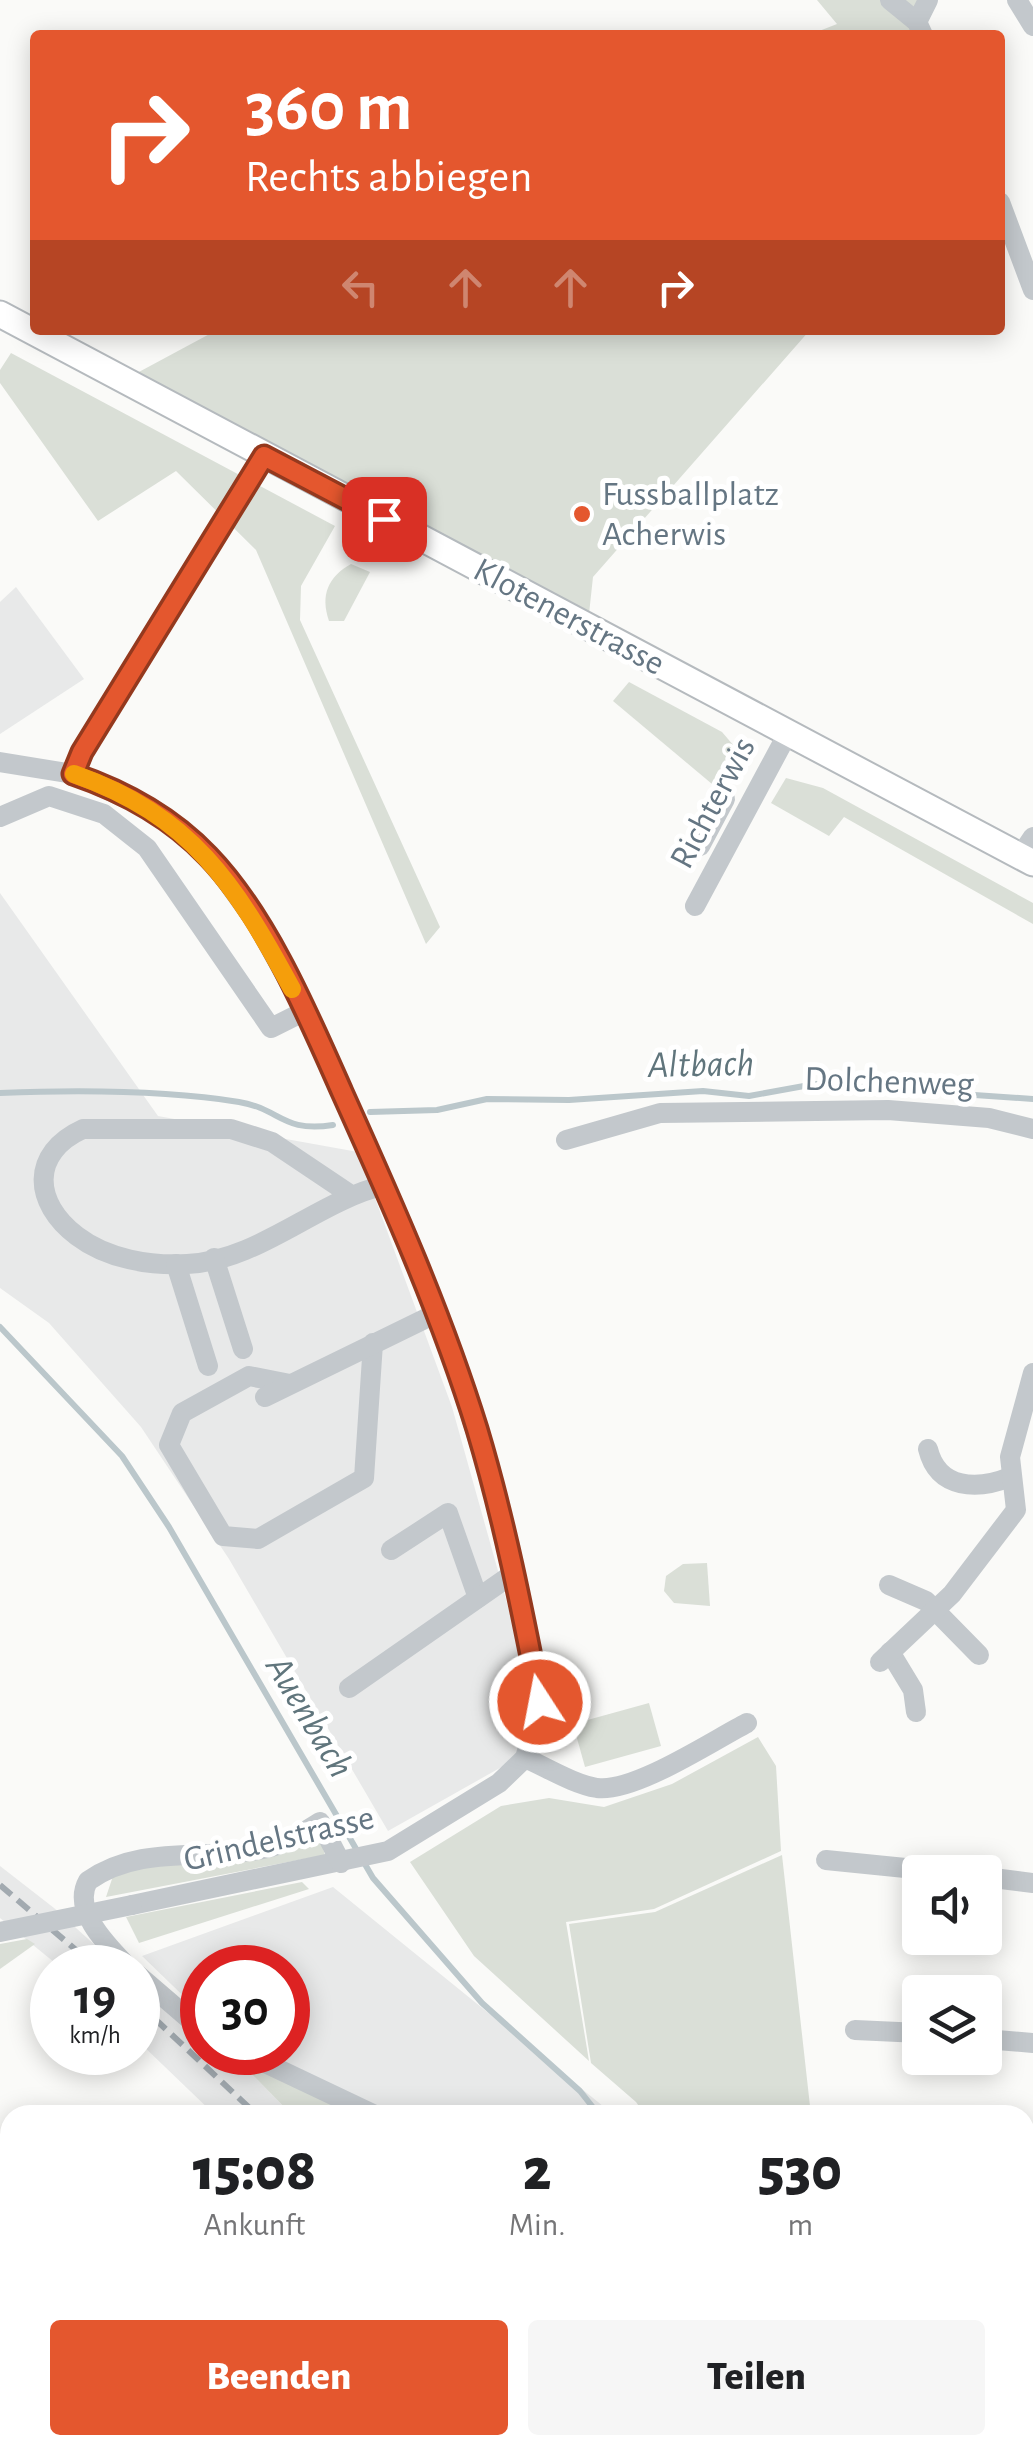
<!DOCTYPE html>
<html lang="de">
<style>
body{margin:0;font-family:"Alegreya Sans",sans-serif;background:#f6f6f6;color:#202124;height:100vh;display:flex;flex-direction:column;font-size:38px;white-space:nowrap}
*{box-sizing:border-box;margin:0}
p{font-size:32px;color:#757577}
.icon{flex:none;width:55px;height:55px;fill:none;stroke:currentColor;stroke-width:2;stroke-linecap:round;stroke-linejoin:round}
.map{position:relative;flex:1;overflow:hidden}
.sheet{position:absolute;left:0px;top:2105px;width:1035px;height:350px;display:flex;flex-direction:column;background:#fff;border-radius:30px 30px 0 0;box-shadow:0 5px 25px #0003}
.sheet>*{flex:none}
.hud{position:absolute;left:30px;top:30px;width:975px;height:305px;border-radius:10px;box-shadow:0 5px 25px #0003;background:#e4572e;color:#fff;overflow:hidden}
.fabs{position:absolute;left:902px;top:1855px;display:grid;gap:20px}
.fabs a{display:grid;place-items:center;width:100px;height:100px;border-radius:10px;background:#fff;box-shadow:0 5px 25px #0003;font-size:50px}
.speed{position:absolute;left:30px;top:1945px;display:flex;gap:20px;font-size:50px;font-weight:700;text-align:center}
.speed>*{display:grid;place-content:center;width:130px;height:130px;border-radius:50%;background:#fff;box-shadow:0 5px 25px #0003;line-height:1}
.speed small{font-size:25px;font-weight:400}
.speed .limit{border:15px solid #d22;background:#fff;color:#111}
.pin{position:absolute;display:grid;place-items:center;width:85px;height:85px;color:#fff;margin:-42px;border-radius:20px;box-shadow:0 5px 15px #0006}
.me{position:absolute;width:110px;margin:-55px;rotate:349deg;stroke-linejoin:round;filter:drop-shadow(0 0 8px #0008)}
.turn{display:flex;align-items:center;gap:35px;height:210px;padding:0 50px;font-size:45px}
.turn .icon{width:130px;height:130px;stroke-width:2.5}
.turn b{display:block;font-size:70px;line-height:85px}
.lanes{display:flex;align-items:center;height:95px;padding:0 50px;background:#0003;justify-content:center;gap:50px;direction:ltr}
.lanes .off{opacity:.35}
.eta{display:flex;justify-content:space-evenly;align-items:center;height:170px;text-align:center}
.eta b{font-size:60px;font-weight:800;line-height:70px}
.primary-button{display:flex;gap:20px;margin-top:auto;padding:20px 50px}
.primary-button a{flex:1;height:115px;border-radius:10px;background:#e4572e;color:#fff;font-size:40px;font-weight:800;line-height:115px;text-align:center}
.primary-button a+a{background:#f6f6f6;color:#202124}
.map>svg:first-child{display:block}
.built{fill:#e8e9e9}
.green{fill:#dadfd7}
.lines{fill:none;stroke-linecap:round;stroke-linejoin:round}
.stream{stroke:#bbc7cb;stroke-width:6}
.major-casing{stroke:#b5babe;stroke-width:29}
.minor{stroke:#c3c8cc;stroke-width:20}
.major{stroke:#fff;stroke-width:25}
.rail{stroke:#a2aab0;stroke-width:6;stroke-dasharray:15 8;stroke-linecap:butt}
.minor-bridge{stroke:#c3c8cc;stroke-width:20}
.route-casing{stroke:#94391e;stroke-width:25}
.route{stroke:#e4572e;stroke-width:18}
.slow{stroke:#f59e0b;stroke-width:18}
.poi-dot{fill:#e4572e;stroke:#fff;stroke-width:4}
.labels{text-anchor:middle;dominant-baseline:central;stroke-width:10;stroke-linejoin:round;paint-order:stroke}
.poi-label{font-size:35px;fill:#657683;stroke:#fff;text-anchor:start}
.street-label{font-size:35px;fill:#657683;stroke:#fff}
.water-label{font-size:38px;font-style:italic;fill:#60757c;stroke:#fff}
</style>
<div class="map">
<svg width="1033" height="2455" viewBox="0 0 1033 2455">
<rect width="100%" height="100%" fill="#fafaf8"/>
<g class="built">
<polygon points="16,587 84,679 0,734 0,602"/>
<polygon points="0,893 158,1116 358,1152 452,1407 546,1742 388,1831 229,1559 141,1427 49,1323 0,1288"/>
<polygon points="0,1866 54,1908 119,1967 60,1967 0,1918"/>
<polygon points="333,1887 614,2115 398,2115 256,2053 288,2052 288,1968 202,1968 202,2014 142,1956"/>
<polygon points="138,1985 202,2039 202,2052 234,2056 292,2115 215,2115 138,2041"/>
<polygon points="516,2445 605,2445 615,2455 524,2455"/>
</g>
<g class="green">
<polygon points="817,0 928,0 923,35 809,35 837,24"/>
<polygon points="217,330 810,330 593,577 589,614 137,373"/>
<polygon points="11,353 335,526 301,586 300,620 440,927 426,944 256,550 176,471 98,521 0,383 0,370"/>
<path d="M351 564 370 572 344 621H329C320 595 328 577 351 564Z"/>
<polygon points="629,682 722,732 746,760 718,789 613,701"/>
<polygon points="786,778 823,788 1033,903 1033,924 844,817 829,836 771,803"/>
<polygon points="707,1563 710,1606 674,1603 664,1591 666,1576 683,1564"/>
<polygon points="649,1703 661,1746 585,1767 573,1724"/>
<polygon points="758,1737 776,1766 781,1851 654,1909 566,1922 589,2061 474,1956 410,1862 501,1806 549,1798 604,1807 672,1784"/>
<path d="M320 1838 325 1855 106 1897 114 1873C182 1853 253 1859 320 1838Z"/>
<polygon points="782,1855 811,2115 645,2115 636,2102 591,2063 569,1924 655,1912"/>
<polygon points="302,1882 309,1889 139,1943 126,1917"/>
<polygon points="27,1939 35,1944 0,1969 0,1944"/>
<polygon points="234,2056 352,2115 292,2115"/>
<polygon points="1025,2268 1033,2268 1033,2455 870,2455 862,2445 1025,2445"/>
</g>
<g class="lines">
<g class="stream">
<path d="M0 1093C76 1090 164 1090 239 1102 281 1109 282 1133 333 1125"/>
<polyline points="370,1112 437,1110 487,1099 569,1100 703,1091 749,1096 815,1084 1033,1099"/>
<polyline points="0,1327 122,1456 169,1527 373,1878 482,2003 580,2091 599,2115"/>
<polyline points="835,2445 843,2455"/>
</g>
<defs>
<polyline id="major" points="0,314 1033,863"/>
</defs>
<use href="#major" class="major-casing"/>
<g class="minor">
<polyline points="890,0 917,22 923,35"/>
<polyline points="1017,0 1033,26"/>
<polyline points="917,22 928,0"/>
<polyline points="1000,202 1033,290"/>
<polyline points="0,762 73,774 155,812 207,854 255,921 312,1024 385,1185 448,1343 500,1511 541,1702 525,1758 499,1783 388,1851 132,1905"/>
<polyline points="73,774 81,752 264,456"/>
<polyline points="0,817 49,796 104,814 147,848 271,1028 305,1011"/>
<polyline points="700,846 725,799"/>
<polyline points="1020,856 1033,837"/>
<polyline points="695,906 789,731"/>
<polyline points="566,1140 660,1113 888,1110 989,1118 1033,1129"/>
<path d="M351 1195 272 1142 231 1129H83C30 1153 33 1203 77 1236 107 1259 150 1266 187 1264 259 1261 317 1201 385 1185"/>
<polyline points="214,1258 243,1349"/>
<polyline points="176,1264 208,1366"/>
<polyline points="290,1384 249,1376 182,1413 169,1445 223,1536 258,1539 364,1478 373,1343"/>
<polyline points="265,1397 437,1313"/>
<path d="M928 1449C938 1490 978 1490 1010 1477"/>
<polyline points="391,1550 448,1513 478,1598"/>
<polyline points="889,1585 926,1601 979,1655"/>
<polyline points="890,1652 913,1690 916,1712"/>
<polyline points="880,1662 952,1594 1016,1510 1010,1457 1033,1373"/>
<polyline points="349,1688 514,1573"/>
<path d="M525 1758C548 1768 573 1784 597 1788 634 1793 712 1741 747 1723"/>
<polyline points="826,1860 945,1872"/>
<polyline points="985,1877 1033,1883"/>
<path d="M129 1968C109 1947 71 1911 88 1881 143 1842 210 1863 271 1847 289 1842 304 1832 320 1822L341 1863"/>
<polyline points="138,1975 202,2030"/>
<polyline points="855,2030 920,2033"/>
<polyline points="985,2039 1033,2043"/>
<polyline points="242,2052 375,2115"/>
<polyline points="1025,2257 1033,2258"/>
</g>
<use href="#major" class="major"/>
<g class="rail">
<polyline points="0,1885 97,1968"/>
<polyline points="138,2003 257,2115"/>
<polyline points="564,2445 573,2455"/>
</g>
<polyline class="minor-bridge" points="0,1932 132,1905"/>
</g>
<g class="lines">
<defs>
<path id="route" d="M384 519 264 456 82 752 73 774C123 791 171 817 208 856 266 916 308 1015 342 1092 392 1203 441 1313 477 1429 504 1519 522 1610 540 1702"/>
</defs>
<use href="#route" class="route-casing"/>
<use href="#route" class="route"/>
<path class="slow" d="M74 774C192 816 235 884 292 989"/>
</g>
<circle class="poi-dot" cx="582" cy="514" r="10"/>
<g class="labels">
<g class="poi-label">
<text x="602" y="494">Fussballplatz<tspan x="602" dy="40">Acherwis</tspan></text>
</g>
<g class="street-label">
<text transform="translate(569 617) rotate(28)">Klotenerstrasse</text>
<text transform="translate(713 803) rotate(-62)">Richterwis</text>
<text transform="translate(889 1082) rotate(2)">Dolchenweg</text>
<text transform="translate(279 1839) rotate(-13)">Grindelstrasse</text>
</g>
<g class="water-label">
<text transform="translate(701 1065) rotate(-1)">Altbach</text>
<text transform="translate(309 1717) rotate(59)">Auenbach</text>
</g>
</g>
</svg>
<div class="fabs">
<a><svg class="icon" aria-label="sound" viewBox="0 0 24 24"><path d="M4 9h4l5-4v14l-5-4H4zM17 9q2 3 0 6"/></svg></a>
<a><svg class="icon" aria-label="layers" viewBox="0 0 24 24"><path d="M12 4l9 5-9 5-9-5zM3 14l9 5 9-5"/></svg></a>
</div>
<div class="speed"><div>19<small>km/h</small></div><div class="limit">30</div></div>
<div class="pin" style="left:384px;top:519px;background:#d93025"><svg class="icon" aria-label="arrive" viewBox="0 0 24 24"><path d="M6 21V4h12l-3 4 3 4H6"/></svg></div>
<svg class="me" style="left:540px;top:1702px" viewBox="-20 -20 40 40"><circle r="17" fill="#e4572e" stroke="#fff" stroke-width="3"/><path d="M0-11L8 9 0 5-8 9z" fill="#fff"/></svg>
<div class="hud">
<div class="turn"><svg class="icon" aria-label="right" viewBox="0 0 24 24"><path d="M7 20v-9h11M14 6l5 5-5 5"/></svg><div><b>360 m</b>Rechts abbiegen</div></div>
<div class="lanes"><svg class="icon off" aria-label="left" viewBox="0 0 24 24"><path d="M17 20v-9H6M10 6l-5 5 5 5"/></svg><svg class="icon off" aria-label="ahead" viewBox="0 0 24 24"><path d="M12 20V5M6 11l6-6 6 6"/></svg><svg class="icon off" aria-label="ahead" viewBox="0 0 24 24"><path d="M12 20V5M6 11l6-6 6 6"/></svg><svg class="icon" aria-label="right" viewBox="0 0 24 24"><path d="M7 20v-9h11M14 6l5 5-5 5"/></svg></div>
</div>
<section class="sheet">
<div class="eta">
<div><b>15:08</b><p>Ankunft</p></div>
<div><b>2</b><p>Min.</p></div>
<div><b>530</b><p>m</p></div>
</div>
<div class="primary-button"><a>Beenden</a><a>Teilen</a></div>
</section>
</div>
